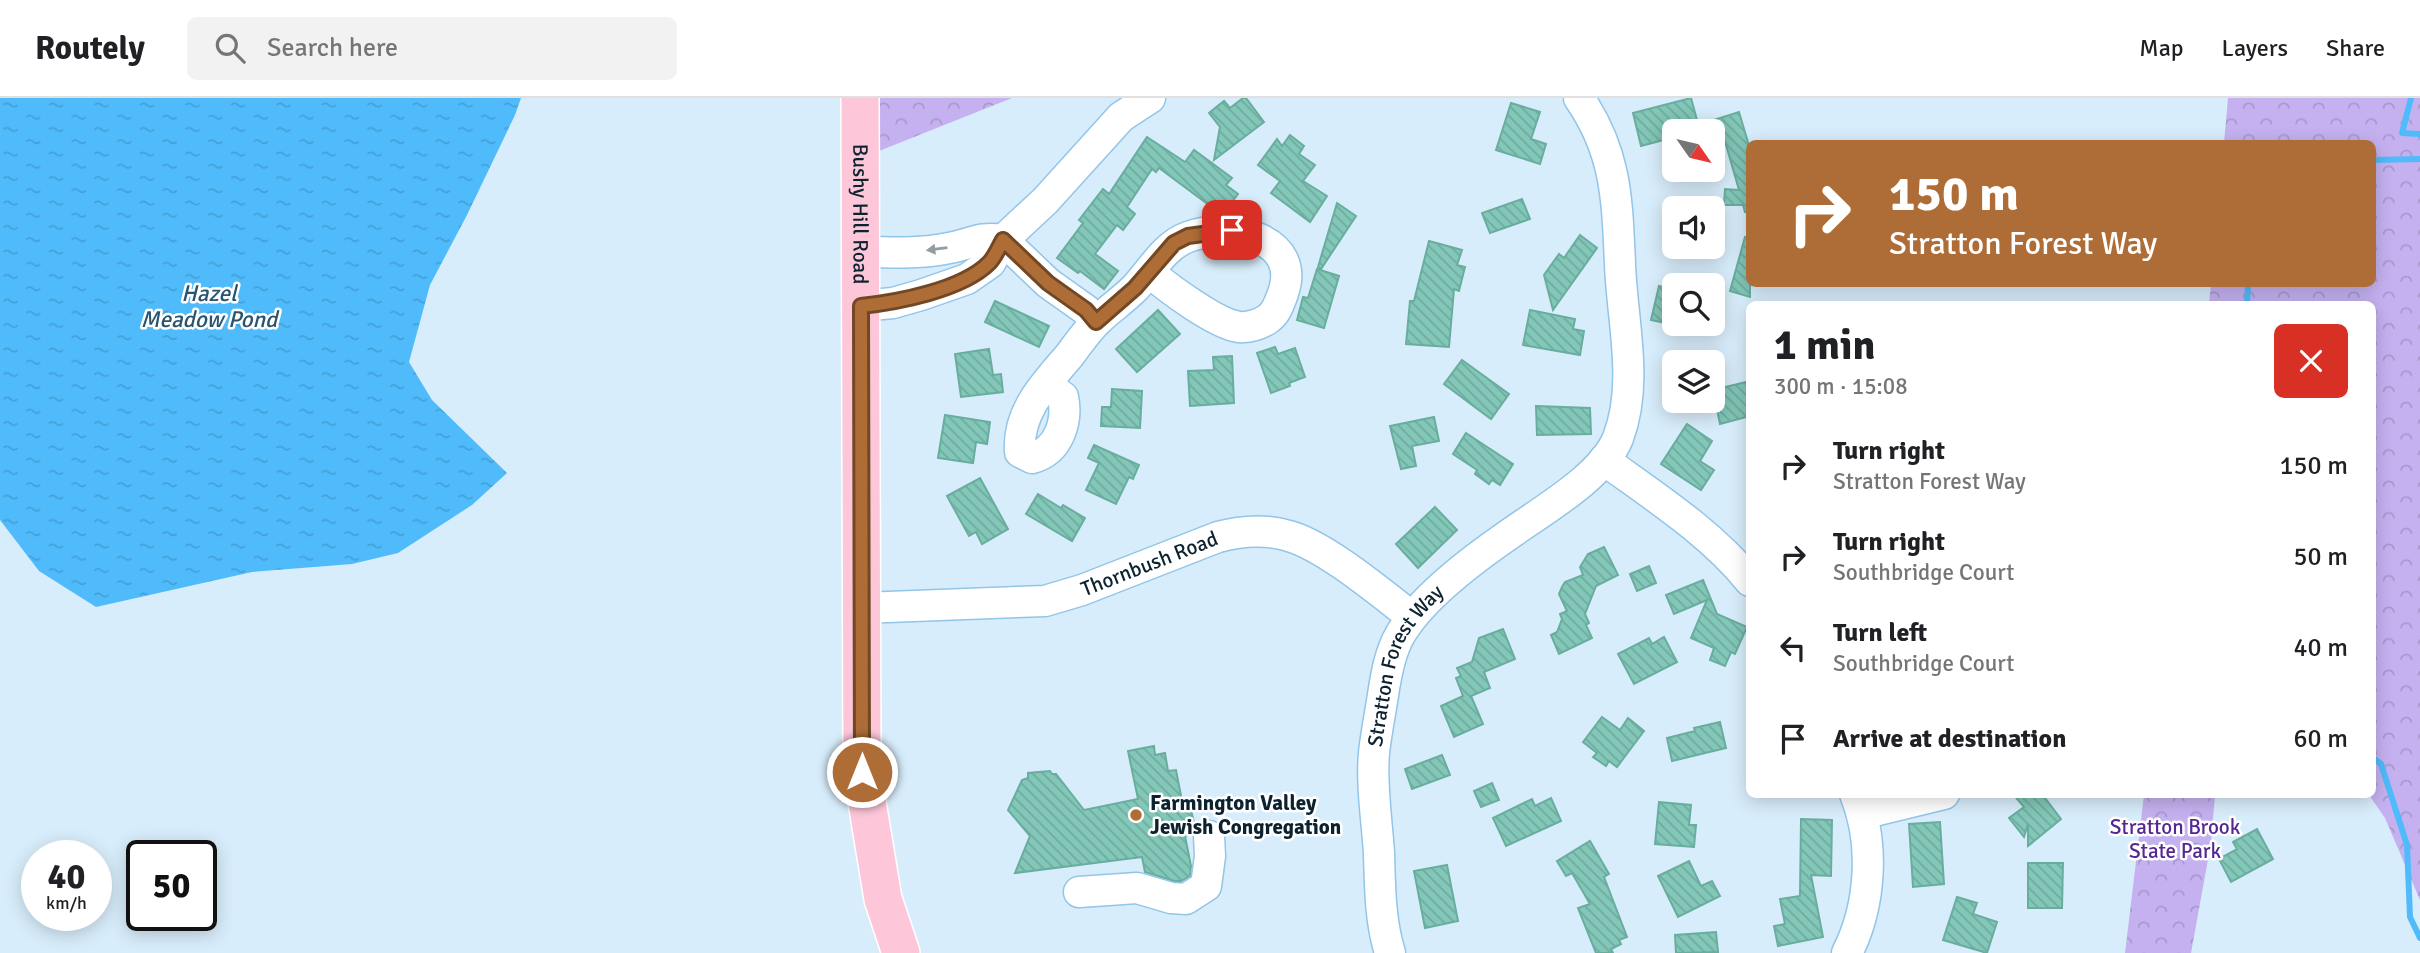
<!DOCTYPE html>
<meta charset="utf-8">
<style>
body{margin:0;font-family:Signika,sans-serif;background:#f2f2f2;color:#202124;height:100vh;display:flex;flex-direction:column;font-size:26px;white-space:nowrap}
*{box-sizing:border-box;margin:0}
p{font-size:23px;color:#757577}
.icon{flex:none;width:38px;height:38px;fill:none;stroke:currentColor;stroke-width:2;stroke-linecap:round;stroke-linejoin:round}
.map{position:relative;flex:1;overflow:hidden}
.drawer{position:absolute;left:1746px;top:203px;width:630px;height:497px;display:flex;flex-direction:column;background:#fff;border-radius:10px;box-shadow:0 4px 18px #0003}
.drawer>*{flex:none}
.banner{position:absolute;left:1746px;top:42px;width:630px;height:147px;border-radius:10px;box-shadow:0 4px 18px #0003;background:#ae6d37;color:#fff;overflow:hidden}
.needle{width:46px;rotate:124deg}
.buttons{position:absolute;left:1662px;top:21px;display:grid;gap:14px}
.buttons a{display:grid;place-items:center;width:63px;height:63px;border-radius:10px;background:#fff;box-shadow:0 4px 18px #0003;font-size:35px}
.speed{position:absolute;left:21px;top:742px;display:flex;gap:14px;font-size:35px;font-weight:700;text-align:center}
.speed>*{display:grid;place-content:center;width:91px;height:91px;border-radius:50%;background:#fff;box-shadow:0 4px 18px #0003;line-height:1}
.speed small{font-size:18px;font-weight:400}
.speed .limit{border:4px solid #111;border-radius:10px;background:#fff;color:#111}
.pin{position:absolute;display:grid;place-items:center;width:60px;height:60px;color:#fff;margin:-30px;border-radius:14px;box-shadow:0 4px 10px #0006}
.me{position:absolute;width:77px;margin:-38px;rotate:0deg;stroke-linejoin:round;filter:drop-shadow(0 0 5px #0008)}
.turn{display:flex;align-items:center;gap:24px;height:147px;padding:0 28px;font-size:32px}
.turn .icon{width:91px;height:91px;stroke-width:2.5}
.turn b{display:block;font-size:49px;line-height:60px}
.round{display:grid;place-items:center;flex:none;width:74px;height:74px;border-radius:10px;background:#f2f2f2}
.overview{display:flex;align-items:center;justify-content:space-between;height:119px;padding:0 28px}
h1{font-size:42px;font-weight:700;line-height:52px}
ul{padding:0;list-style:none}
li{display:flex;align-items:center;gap:21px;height:91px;padding:0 28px}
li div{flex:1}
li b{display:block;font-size:26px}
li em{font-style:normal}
header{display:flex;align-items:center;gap:42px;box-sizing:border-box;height:98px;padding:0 35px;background:#fff;border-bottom:2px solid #e0e0e0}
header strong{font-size:33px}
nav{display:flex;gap:38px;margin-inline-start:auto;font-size:24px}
.search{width:490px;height:63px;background:#f2f2f2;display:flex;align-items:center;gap:18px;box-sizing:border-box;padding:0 24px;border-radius:10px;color:#757577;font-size:26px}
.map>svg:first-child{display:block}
.park{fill:url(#park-crowns)}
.water{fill:url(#water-ripples)}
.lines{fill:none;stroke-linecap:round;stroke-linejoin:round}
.stream{stroke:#50bbfb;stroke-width:6}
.building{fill:url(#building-back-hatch);stroke:#69ad9e;stroke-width:2}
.minor-casing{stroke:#92c5e8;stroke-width:33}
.major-casing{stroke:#fff;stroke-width:40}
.minor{stroke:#fff;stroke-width:30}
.major{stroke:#fdc7d9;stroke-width:37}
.oneway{fill:#929ca1}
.route-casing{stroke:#714724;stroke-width:18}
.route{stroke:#ae6d37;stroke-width:12}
.poi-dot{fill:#ae6d37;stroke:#fff;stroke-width:2.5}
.labels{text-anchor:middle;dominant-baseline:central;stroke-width:5;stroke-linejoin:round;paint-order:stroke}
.street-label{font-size:21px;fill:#0d222f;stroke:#fff}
.poi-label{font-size:21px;font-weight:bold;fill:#0d222f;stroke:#fff;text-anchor:start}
.park-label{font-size:21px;fill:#552791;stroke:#fff}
.water-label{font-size:23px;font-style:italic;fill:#29546f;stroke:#fff}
</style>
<header>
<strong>Routely</strong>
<div class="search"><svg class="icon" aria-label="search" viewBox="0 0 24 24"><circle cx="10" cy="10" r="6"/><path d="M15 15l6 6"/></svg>Search here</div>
<nav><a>Map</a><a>Layers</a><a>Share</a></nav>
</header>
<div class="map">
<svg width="2420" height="855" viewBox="0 0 2420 855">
<defs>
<pattern id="park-crowns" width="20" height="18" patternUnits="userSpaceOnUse" patternTransform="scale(1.75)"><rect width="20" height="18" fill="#c5b1f0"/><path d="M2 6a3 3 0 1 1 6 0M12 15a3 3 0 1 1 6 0" fill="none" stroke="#a898ce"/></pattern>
<pattern id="water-ripples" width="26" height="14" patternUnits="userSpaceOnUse" patternTransform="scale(1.75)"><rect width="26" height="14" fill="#50bbfb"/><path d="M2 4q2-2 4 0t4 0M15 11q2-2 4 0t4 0" fill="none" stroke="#45a0d7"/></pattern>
<pattern id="building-back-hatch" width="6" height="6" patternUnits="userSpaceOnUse" patternTransform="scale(1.75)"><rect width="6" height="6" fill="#82c7b8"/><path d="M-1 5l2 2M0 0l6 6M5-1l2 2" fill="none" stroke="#6fab9e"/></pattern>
</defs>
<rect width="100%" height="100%" fill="#d8edfb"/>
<g class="park">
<polygon points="866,0 1012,0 864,59"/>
<polygon points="2228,0 2420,0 2420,802 2385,720 2369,697 2373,696 2373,206 2209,206 2211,186 2373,186 2373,46 2224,45"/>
<polygon points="2144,697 2215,697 2211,745 2191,855 2125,855"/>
</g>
<polygon class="water" points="0,0 521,0 515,17 467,117 430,187 409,264 432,302 507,375 472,407 398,455 352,466 252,474 96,509 39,473 0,422"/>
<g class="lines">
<g class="stream">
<polyline points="2411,0 2402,35 2420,36"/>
<polyline points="2373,62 2420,61"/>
<polyline points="2247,206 2248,186"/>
<polyline points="2373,660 2381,666 2407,747 2410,819 2420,840"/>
</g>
</g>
<g class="building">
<polygon points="1243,0 1246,0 1264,24 1214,62 1220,29 1209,15 1224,3 1230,10"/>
<polygon points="1691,0 1700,33 1675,33 1675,39 1641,48 1633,15"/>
<polygon points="1511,5 1540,14 1531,41 1546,46 1540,66 1496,52"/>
<polygon points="1739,14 1750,51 1750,113 1745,114 1743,107 1724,107 1725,91 1739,92 1724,40 1720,41 1714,22"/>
<polygon points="1290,37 1304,48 1299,56 1315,67 1303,83 1327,98 1310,124 1271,95 1280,83 1258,67 1277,41 1282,48"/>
<polygon points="1147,39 1185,64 1194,52 1232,80 1226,87 1238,96 1223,116 1221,116 1159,70 1156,74 1152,71 1127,109 1135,116 1123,132 1117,127 1095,156 1118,173 1104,191 1080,173 1078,175 1057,160 1083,125 1079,122 1103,91 1109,96"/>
<polygon points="1522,101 1530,121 1490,135 1482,115"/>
<polygon points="1337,105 1356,118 1321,171 1318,169"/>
<polygon points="1580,137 1597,150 1553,212 1544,177 1559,156 1564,160"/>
<polygon points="1745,139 1750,140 1750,199 1730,193"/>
<polygon points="1429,143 1462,152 1457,167 1465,169 1459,193 1454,191 1449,249 1406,246 1410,203 1414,203"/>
<polygon points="1317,171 1339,178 1324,230 1297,222 1303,199 1308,200"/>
<polygon points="1659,188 1675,192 1675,227 1651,222"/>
<polygon points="995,203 1049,228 1039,249 985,224"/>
<polygon points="1158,212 1180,236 1137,274 1116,251"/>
<polygon points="1530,212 1575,221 1573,231 1584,233 1580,257 1523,247"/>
<polygon points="1275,249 1278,256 1295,250 1305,279 1289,285 1290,288 1271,295 1257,255"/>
<polygon points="989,251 993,277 1001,276 1003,294 961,299 955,256"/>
<polygon points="1232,258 1234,305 1190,308 1188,273 1214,272 1213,259"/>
<polygon points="1462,262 1509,296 1491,321 1444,286"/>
<polygon points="1750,283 1750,318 1720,326 1713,292"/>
<polygon points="1112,291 1142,293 1140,330 1101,328 1102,309 1111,309"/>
<polygon points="1536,308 1590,310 1591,336 1537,337"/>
<polygon points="945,317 990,324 987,346 976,344 973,365 938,360"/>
<polygon points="1434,319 1439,343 1412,348 1416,368 1401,371 1390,328"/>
<polygon points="1687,326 1712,343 1700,363 1714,372 1701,392 1661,366"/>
<polygon points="1466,335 1513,366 1500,387 1492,382 1489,386 1475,376 1477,372 1453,356"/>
<polygon points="1094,347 1139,367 1133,381 1129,379 1116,406 1086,392 1099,365 1088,360"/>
<polygon points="980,380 1008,431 982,446 976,434 969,438 947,398"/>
<polygon points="1038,396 1061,410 1063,407 1085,420 1072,443 1026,416"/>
<polygon points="1435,409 1457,432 1418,470 1396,446"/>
<polygon points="1604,449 1618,477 1596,488 1585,516 1589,525 1586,527 1592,540 1559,556 1551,537 1557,534 1562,521 1560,516 1567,513 1559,496 1562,489 1565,484 1583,477 1580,469 1588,456"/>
<polygon points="1649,468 1656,485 1637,493 1630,476"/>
<polygon points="1703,482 1717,516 1747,529 1735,556 1731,554 1725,568 1710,562 1714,550 1691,540 1707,502 1674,516 1666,497"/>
<polygon points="1503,531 1515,561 1484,574 1490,590 1471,598 1483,626 1454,639 1441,608 1463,598 1456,580 1461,578 1457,570 1472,564 1479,540"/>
<polygon points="1664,539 1677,564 1634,586 1618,556 1649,540 1652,546"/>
<polygon points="1602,619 1620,632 1628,620 1644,633 1617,669 1609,663 1606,668 1593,659 1597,655 1583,644"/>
<polygon points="1720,624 1726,650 1672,663 1667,640 1695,633 1694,630"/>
<polygon points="1154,648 1155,657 1165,655 1168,673 1176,672 1184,713 1191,712 1195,729 1192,736 1185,738 1191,768 1190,778 1181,783 1174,783 1145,774 1142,759 1015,775 1030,738 1008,712 1022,682 1028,680 1028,675 1050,673 1052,676 1056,676 1084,712 1138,701 1128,653"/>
<polygon points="1442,657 1450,677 1412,691 1405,671"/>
<polygon points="1492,685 1499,702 1481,709 1474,693"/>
<polygon points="2013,696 2042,696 2061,721 2028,748 2028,726 2024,739 2009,720 2024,709"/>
<polygon points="1551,700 1561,723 1506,748 1493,720 1532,701 1535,708"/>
<polygon points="1659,704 1691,707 1689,727 1696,727 1694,749 1655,746"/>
<polygon points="1801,721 1832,722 1831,778 1811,777 1823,839 1778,848 1774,828 1785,826 1780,801 1800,798"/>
<polygon points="1940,724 1944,786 1913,789 1909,726"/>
<polygon points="2257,731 2273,761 2231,784 2219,761 2237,751 2233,744"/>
<polygon points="1590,743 1609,776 1604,779 1627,839 1619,842 1621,846 1611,851 1613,855 1596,855 1578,810 1590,806 1572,775 1566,778 1557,763"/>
<polygon points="1689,763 1701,788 1712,783 1720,798 1678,819 1658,778"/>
<polygon points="2028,765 2063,765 2062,810 2028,810"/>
<polygon points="1447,767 1458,823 1425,830 1414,773"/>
<polygon points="1957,799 1977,805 1973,816 1997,824 1987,855 1943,842"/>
<polygon points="1716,834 1718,854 1676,855 1675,837"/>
</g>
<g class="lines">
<defs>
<g id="minor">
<polyline points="1003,142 1048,185 1086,212 1096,224"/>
<path d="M861 153C891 155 920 156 949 150 972 146 979 138 1003 142"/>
<polyline points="861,208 893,205 921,197 967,181 990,165 1003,142 1045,103 1121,19 1150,0"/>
<path d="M1046 286 1063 299C1068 323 1059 353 1032 360L1020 354C1017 314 1045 286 1069 258 1077 247 1086 235 1095 225 1108 212 1123 202 1135 190 1151 173 1165 147 1188 139 1229 124 1305 139 1282 198 1279 206 1276 215 1269 220 1262 226 1248 230 1239 229 1216 226 1168 190 1149 174"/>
<path d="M1604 362C1655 399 1710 434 1750 483"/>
<path id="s1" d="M862 510 1045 503 1082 492 1218 439C1240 433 1266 431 1289 438 1325 448 1381 495 1412 519"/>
<polyline points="1862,716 1944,696"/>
<polyline points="1079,794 1137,790 1171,800 1186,801 1206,788 1210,758 1209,738"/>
<path id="s2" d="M1390 855C1380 823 1380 789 1379 755 1377 724 1371 686 1374 655 1376 636 1380 617 1383 597 1386 577 1390 554 1400 537 1420 502 1471 463 1504 440 1538 415 1602 380 1618 340 1639 285 1622 223 1620 166 1617 102 1617 55 1579 0"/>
<path d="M1847 855C1871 808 1875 745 1855 696"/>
</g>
<g id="major">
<path id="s3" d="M860 0 862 674 883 801 901 855"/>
</g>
</defs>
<use href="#minor" class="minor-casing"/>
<use href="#major" class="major-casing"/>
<use href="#minor" class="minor"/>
<use href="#major" class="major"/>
</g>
<defs><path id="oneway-solid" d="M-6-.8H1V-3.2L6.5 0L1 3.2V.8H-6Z" transform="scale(1.75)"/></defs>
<use class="oneway" href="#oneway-solid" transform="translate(937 151) rotate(173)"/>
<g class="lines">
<defs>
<path id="route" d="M862 674 861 208C898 204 962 192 989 165 995 159 999 149 1003 142L1048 185 1086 212 1096 224 1135 190 1174 145 1188 138 1232 132"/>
</defs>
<use href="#route" class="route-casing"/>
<use href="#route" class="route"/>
</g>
<circle class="poi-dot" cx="1136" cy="717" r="7"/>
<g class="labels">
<g class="street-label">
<text stroke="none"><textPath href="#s3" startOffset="116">Bushy Hill Road</textPath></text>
<text stroke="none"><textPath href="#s1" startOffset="294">Thornbush Road</textPath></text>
<text stroke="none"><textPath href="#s2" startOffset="296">Stratton Forest Way</textPath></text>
</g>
<g class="poi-label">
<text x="1150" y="705">Farmington Valley<tspan x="1150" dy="24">Jewish Congregation</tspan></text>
</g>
<g class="park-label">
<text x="2175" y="729">Stratton Brook<tspan x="2175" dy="24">State Park</tspan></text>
</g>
<g class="water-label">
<text x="209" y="195">Hazel<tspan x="209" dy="26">Meadow Pond</tspan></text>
</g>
</g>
</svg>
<div class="buttons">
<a><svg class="needle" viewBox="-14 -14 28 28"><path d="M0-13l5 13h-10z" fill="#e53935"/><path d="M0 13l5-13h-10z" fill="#757577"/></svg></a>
<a><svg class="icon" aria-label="sound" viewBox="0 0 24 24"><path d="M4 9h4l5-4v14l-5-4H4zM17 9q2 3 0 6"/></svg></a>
<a><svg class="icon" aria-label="search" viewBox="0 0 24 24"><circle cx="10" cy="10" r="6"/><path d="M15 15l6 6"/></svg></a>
<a><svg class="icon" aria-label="layers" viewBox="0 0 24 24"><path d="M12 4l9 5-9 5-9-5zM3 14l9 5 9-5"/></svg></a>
</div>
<div class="speed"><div>40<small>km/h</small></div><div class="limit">50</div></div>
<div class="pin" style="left:1232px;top:132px;background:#d93025"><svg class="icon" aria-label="arrive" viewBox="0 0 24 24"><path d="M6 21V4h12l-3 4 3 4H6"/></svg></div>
<svg class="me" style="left:862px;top:674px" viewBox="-20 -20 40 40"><circle r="17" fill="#ae6d37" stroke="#fff" stroke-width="3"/><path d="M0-11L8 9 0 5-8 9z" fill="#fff"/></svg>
<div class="banner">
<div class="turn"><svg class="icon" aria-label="right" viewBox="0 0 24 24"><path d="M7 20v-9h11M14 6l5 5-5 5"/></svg><div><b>150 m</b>Stratton Forest Way</div></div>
</div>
<section class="drawer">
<div class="overview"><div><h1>1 min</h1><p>300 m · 15:08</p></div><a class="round" style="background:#d93025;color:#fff"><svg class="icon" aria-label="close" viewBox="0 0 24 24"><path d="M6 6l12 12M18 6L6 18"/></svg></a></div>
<ul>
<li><svg class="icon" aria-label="right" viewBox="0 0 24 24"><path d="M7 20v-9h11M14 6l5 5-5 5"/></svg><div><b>Turn right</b><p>Stratton Forest Way</p></div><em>150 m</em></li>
<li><svg class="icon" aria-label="right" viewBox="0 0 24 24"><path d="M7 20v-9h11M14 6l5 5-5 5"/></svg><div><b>Turn right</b><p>Southbridge Court</p></div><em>50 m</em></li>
<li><svg class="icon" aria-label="left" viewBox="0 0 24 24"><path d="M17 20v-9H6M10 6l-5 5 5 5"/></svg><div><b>Turn left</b><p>Southbridge Court</p></div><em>40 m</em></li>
<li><svg class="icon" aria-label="arrive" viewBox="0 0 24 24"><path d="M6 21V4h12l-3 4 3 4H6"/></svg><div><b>Arrive at destination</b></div><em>60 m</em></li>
</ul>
</section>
</div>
